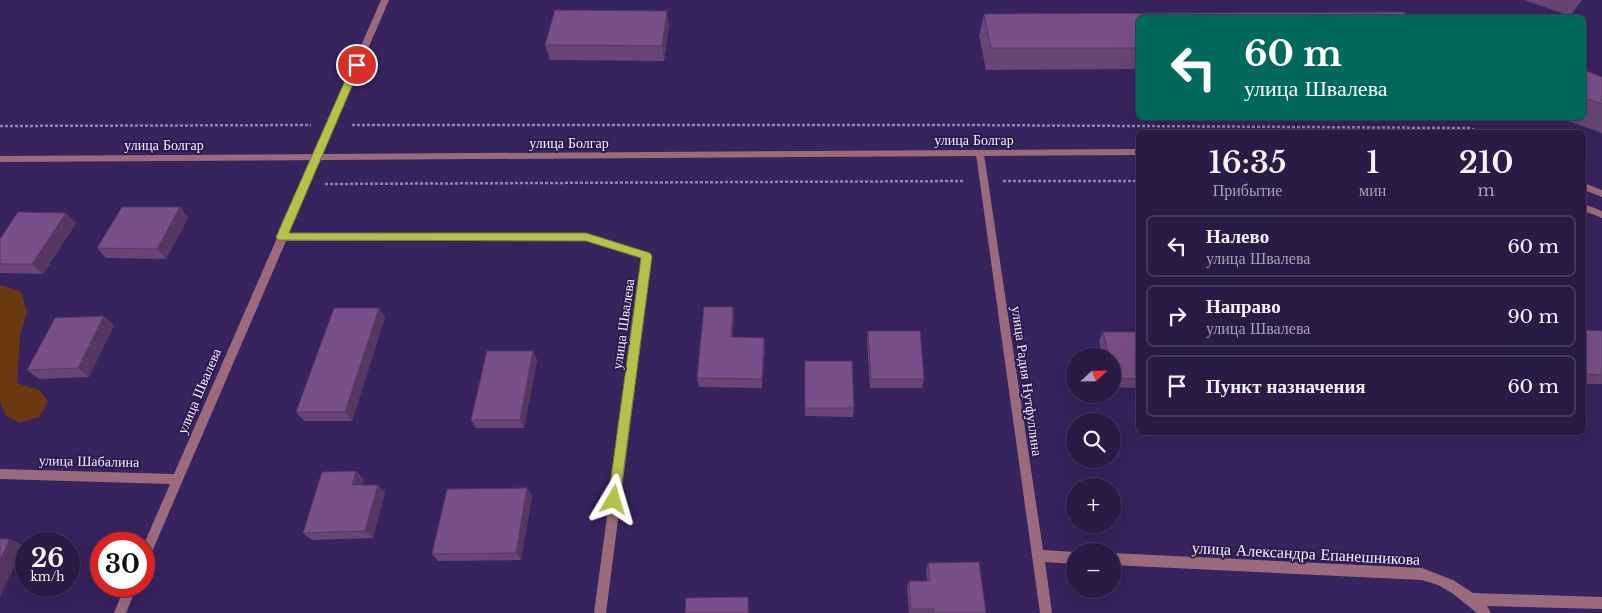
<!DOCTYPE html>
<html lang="ru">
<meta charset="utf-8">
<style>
body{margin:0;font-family:"Libre Baskerville",serif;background:#352751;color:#f1f3f6;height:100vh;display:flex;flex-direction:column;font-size:19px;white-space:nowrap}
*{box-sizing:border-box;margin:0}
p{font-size:16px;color:#a5a1b3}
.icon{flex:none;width:28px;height:28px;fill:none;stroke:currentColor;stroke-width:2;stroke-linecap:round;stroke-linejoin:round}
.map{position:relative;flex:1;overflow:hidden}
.side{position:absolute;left:1136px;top:130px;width:450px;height:305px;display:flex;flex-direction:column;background:#291a46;border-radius:8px;box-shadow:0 5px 20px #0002,0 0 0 1px #45385f}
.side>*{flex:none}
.guide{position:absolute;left:1136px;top:15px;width:450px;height:105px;border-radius:8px;box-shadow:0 5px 20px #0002,0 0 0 1px #45385f;background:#00695c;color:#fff;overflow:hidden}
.needle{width:32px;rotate:68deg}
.buttons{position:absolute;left:1066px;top:348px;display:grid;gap:10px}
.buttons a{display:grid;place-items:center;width:55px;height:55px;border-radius:50%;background:#291a46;box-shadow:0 5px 20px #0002,0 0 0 1px #45385f;font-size:25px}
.speed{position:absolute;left:15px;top:532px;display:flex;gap:10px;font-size:25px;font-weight:700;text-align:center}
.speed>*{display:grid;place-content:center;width:65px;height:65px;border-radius:50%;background:#291a46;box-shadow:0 5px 20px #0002,0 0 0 1px #45385f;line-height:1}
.speed small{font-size:12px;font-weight:400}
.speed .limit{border:8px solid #d22;background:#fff;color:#111}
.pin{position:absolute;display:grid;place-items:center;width:42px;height:42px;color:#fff;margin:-21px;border:2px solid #fff;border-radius:50%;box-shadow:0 1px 5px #0007}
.me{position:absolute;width:55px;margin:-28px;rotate:7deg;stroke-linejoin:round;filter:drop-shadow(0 0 4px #0008)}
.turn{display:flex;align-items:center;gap:18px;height:105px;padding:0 25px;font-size:22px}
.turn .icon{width:65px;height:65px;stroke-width:2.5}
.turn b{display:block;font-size:35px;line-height:42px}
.eta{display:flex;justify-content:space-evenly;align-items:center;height:85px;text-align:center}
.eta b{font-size:30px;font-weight:600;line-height:35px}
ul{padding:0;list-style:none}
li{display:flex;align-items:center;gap:15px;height:62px;margin:0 10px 8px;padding:0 15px;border:2px solid #45385f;border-radius:8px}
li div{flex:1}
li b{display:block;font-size:19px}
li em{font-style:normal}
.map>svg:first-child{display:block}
.green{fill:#6a3912}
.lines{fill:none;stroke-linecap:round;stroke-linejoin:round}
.path{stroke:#9085a8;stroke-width:2.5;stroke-dasharray:3 2;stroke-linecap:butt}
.minor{fill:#9b6b7d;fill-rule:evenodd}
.tertiary{fill:#9b6b7d;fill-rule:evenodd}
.wall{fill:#684477}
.shaded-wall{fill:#553761}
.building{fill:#794f8a;stroke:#553761}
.route{fill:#b4c24a;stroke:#757e30}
.labels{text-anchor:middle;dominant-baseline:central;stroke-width:4;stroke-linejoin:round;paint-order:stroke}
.street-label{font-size:14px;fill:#f3f2f9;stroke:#2d1852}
.near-street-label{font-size:16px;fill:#f3f2f9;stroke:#2d1852}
</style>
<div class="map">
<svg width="1602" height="613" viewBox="0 0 1602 613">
<rect width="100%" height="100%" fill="#37235e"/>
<polygon class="green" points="0,285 21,292 27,312 20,336 17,383 41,391 48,402 39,417 20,423 6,416 0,402"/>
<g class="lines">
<g class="path">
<polyline points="352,125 968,125 1469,128 1481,132"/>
<polyline points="0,126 311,125"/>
<polyline points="1003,181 1139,181"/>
<polyline points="325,184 964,181"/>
</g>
<g class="minor">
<polygon points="381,0 389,0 289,233 586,233 650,253 652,256 606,613 594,613 642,258 586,241 286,241 148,561 144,563 144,544 170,484 0,479 0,469 174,474 277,238 276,237 279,234"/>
<polygon points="980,151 984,154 1043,550 1075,552 1075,564 1045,562 1052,613 1040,613 976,154"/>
<polygon points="1112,553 1422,568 1453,580 1473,593 1602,597 1602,609 1487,606 1491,613 1477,613 1452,593 1438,585 1422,580 1112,565"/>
<polygon points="125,586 137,586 126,613 114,613"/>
</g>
<g class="tertiary">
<polygon points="1139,149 1139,155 0,162 0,156"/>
<polygon points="1584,183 1602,190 1602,197 1584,190"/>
<polygon points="1584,204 1602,211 1602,218 1584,211"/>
</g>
</g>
<g class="wall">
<polygon points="1524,0 1582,0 1570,16"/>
<polygon points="984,14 1139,18 1139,69 986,70 979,35"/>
<polygon points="669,25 664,61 550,60 545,45"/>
<polygon points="1584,70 1602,77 1602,133 1559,118 1584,118"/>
<polygon points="180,207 188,218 166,259 106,258 97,248"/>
<polygon points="76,223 43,274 0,273 0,239"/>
<polygon points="733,307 734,317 732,337 765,347 762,388 699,387 697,378"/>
<polygon points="379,308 385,317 352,421 304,421 296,412"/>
<polygon points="114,325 89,377 39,379 27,370"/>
<polygon points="1584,330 1602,331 1602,384 1584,384"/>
<polygon points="868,331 924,379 922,388 870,388 867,341"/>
<polygon points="1103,332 1139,332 1139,388 1112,387 1112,356 1102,356 1099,341"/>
<polygon points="533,351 537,360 524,428 476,428 471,420"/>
<polygon points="805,361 854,408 853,417 805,416"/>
<polygon points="356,471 364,480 362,485 385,492 373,538 312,540 303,533"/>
<polygon points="527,488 532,496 521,560 438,561 432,554"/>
<polygon points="928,563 986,613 909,613 907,588 909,581 927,581 926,570"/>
</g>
<g class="shaded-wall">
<polygon points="667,11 669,25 664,61 662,46"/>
<polygon points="180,207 188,218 166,259 157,249"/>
<polygon points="66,213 76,223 43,274 32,264"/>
<polygon points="733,307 734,317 732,346 731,337"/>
<polygon points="379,308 385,317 352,421 345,412"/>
<polygon points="104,316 114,325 89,377 78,368"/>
<polygon points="764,338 765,347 762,388 762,379"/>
<polygon points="533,351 537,360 524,428 520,420"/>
<polygon points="356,471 364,480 360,493 352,485"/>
<polygon points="378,485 385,492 373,538 365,531"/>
<polygon points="527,488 532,496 521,560 516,553"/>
<polygon points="10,539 24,546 0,597 0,560"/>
<polygon points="748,597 749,603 749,613 748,613"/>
</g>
<g class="building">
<polygon points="555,10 667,11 662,46 545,45"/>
<polygon points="1404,12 1408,18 1139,18 1139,48 991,48 984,14"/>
<polygon points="1584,70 1602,77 1602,104 1584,98"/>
<polygon points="122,207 180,207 157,249 97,248"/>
<polygon points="18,212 66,213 32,264 0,264 0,239"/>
<polygon points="704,307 733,307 731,337 764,338 762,379 697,378"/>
<polygon points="334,308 379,308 345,412 296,412"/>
<polygon points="104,316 78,368 27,370 55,318"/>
<polygon points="1584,330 1602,331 1602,375 1584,374"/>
<polygon points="868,331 920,331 924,379 871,379"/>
<polygon points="1103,332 1139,332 1139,379 1114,378 1112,373 1112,356 1109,356"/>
<polygon points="487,351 533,351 520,420 471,420"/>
<polygon points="805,361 852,361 854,408 805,408"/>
<polygon points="356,471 352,485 378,485 365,531 303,533 322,472"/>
<polygon points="527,488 516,553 432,554 447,489"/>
<polygon points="0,539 10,539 0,560"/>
<polygon points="979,562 986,613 934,613 933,609 911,609 909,581 930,581 928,563"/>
<polygon points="748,597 748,613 685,613 686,598"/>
</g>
<polygon class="route" points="357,62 361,65 289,233 586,233 650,253 652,256 619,505 614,506 610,505 608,500 641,258 586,241 278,240 276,237 352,65"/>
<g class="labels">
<g class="street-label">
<text x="974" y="140">улица Болгар</text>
<text x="569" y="143">улица Болгар</text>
<text x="164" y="145">улица Болгар</text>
<text transform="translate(623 324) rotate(-82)">улица Швалева</text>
<text transform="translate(1027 381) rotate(82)">улица Радия Нутфуллина</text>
<text transform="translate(199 391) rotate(-67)">улица Швалева</text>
<text transform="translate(89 461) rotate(1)">улица Шабалина</text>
</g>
<g class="near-street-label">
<text transform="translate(1306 553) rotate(3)">улица Александра Епанешникова</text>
</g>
</g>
</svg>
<div class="buttons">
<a><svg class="needle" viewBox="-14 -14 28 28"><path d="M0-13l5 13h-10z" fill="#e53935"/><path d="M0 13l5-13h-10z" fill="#a5a1b3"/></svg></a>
<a><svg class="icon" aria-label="search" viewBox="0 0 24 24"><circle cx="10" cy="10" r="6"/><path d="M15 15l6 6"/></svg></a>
<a>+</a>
<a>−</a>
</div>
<div class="speed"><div>26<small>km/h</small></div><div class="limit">30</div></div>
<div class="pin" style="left:357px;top:65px;background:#d93025"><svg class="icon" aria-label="arrive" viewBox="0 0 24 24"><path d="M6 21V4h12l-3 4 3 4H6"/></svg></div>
<svg class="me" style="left:614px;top:500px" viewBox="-20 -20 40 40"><path d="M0-17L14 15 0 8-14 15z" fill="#b4c24a" stroke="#fff" stroke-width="4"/></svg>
<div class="guide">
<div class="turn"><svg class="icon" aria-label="left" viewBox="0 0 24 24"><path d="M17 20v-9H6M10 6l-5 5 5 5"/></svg><div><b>60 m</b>улица Швалева</div></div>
</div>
<section class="side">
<div class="eta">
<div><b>16:35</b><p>Прибытие</p></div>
<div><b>1</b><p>мин</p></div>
<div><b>210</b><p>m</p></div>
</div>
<ul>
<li><svg class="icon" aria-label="left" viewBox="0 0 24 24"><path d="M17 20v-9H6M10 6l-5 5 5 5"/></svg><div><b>Налево</b><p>улица Швалева</p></div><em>60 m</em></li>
<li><svg class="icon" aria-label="right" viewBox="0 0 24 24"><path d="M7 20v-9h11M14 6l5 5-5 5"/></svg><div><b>Направо</b><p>улица Швалева</p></div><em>90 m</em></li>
<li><svg class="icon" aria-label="arrive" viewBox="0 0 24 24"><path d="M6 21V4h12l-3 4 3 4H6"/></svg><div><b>Пункт назначения</b></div><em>60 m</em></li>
</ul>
</section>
</div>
